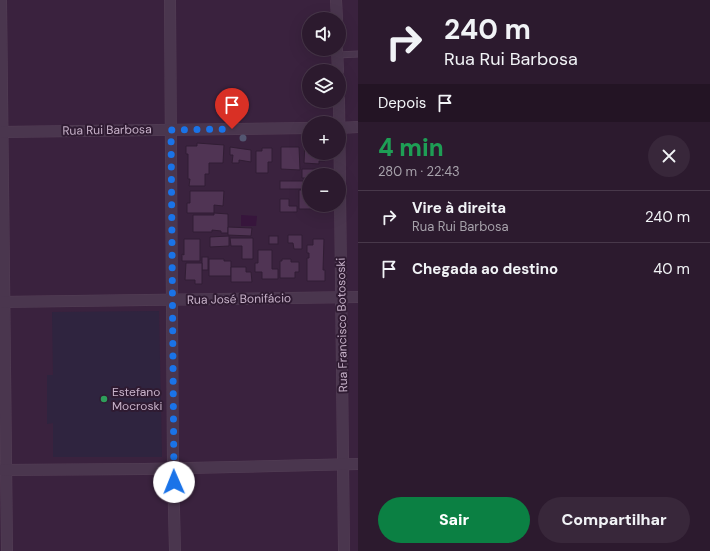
<!DOCTYPE html>
<html lang="pt">
<meta charset="utf-8">
<style>
body{margin:0;font-family:"DM Sans",sans-serif;background:#38273a;color:#f1f3f6;height:100vh;display:flex;flex-direction:column;font-size:15px;white-space:nowrap}
*{box-sizing:border-box;margin:0}
p{font-size:13px;color:#a6a1aa}
.icon{flex:none;width:22px;height:22px;fill:none;stroke:currentColor;stroke-width:2;stroke-linecap:round;stroke-linejoin:round}
.map{position:relative;flex:1;overflow:hidden}
.sheet{display:flex;flex-direction:column;background:#2c1a2e;width:352px}
.sheet>*{flex:none}
.hud{background:#2c1a2e;color:#f1f3f6;overflow:hidden}
.controls{position:absolute;left:302px;top:12px;display:grid;gap:8px}
.controls a{display:grid;place-items:center;width:44px;height:44px;border-radius:50%;background:#2c1a2e;box-shadow:0 4px 16px #0002,0 0 0 1px #48384a;font-size:20px}
.pin{position:absolute;display:grid;place-items:center;width:34px;height:34px;color:#fff;margin:-41px -17px;border-radius:50% 50% 50% 0;rotate:-45deg;box-shadow:0 0 4px #0007}
.pin .icon{rotate:45deg}
.me{position:absolute;width:44px;margin:-22px;rotate:359deg;stroke-linejoin:round;filter:drop-shadow(0 0 3px #0008)}
.turn{display:flex;align-items:center;gap:14px;height:84px;padding:0 20px;font-size:18px}
.turn .icon{width:52px;height:52px;stroke-width:2.5}
.turn b{display:block;font-size:28px;line-height:34px}
.then{display:flex;align-items:center;height:38px;padding:0 20px;background:#0003;gap:8px;font-size:15px}
.round{display:grid;place-items:center;flex:none;width:42px;height:42px;border-radius:21px;background:#38273a}
.overview{display:flex;align-items:center;justify-content:space-between;height:68px;padding:0 20px}
h1{font-size:24px;font-weight:800;line-height:30px;color:#1e9e55}
.action{display:flex;gap:8px;margin-top:auto;padding:8px 20px}
.action a{flex:1;height:46px;border-radius:24px;background:#0b8043;color:#fff;font-size:16px;font-weight:800;line-height:46px;text-align:center}
.action a+a{background:#38273a;color:#f1f3f6}
ul{padding:0;list-style:none}
li{display:flex;align-items:center;gap:12px;height:52px;padding:0 20px;border-top:1px solid #48384a}
li div{flex:1}
li b{display:block;font-size:15px}
li em{font-style:normal}
main{display:flex;flex:1;min-height:0}
.map>svg:first-child{display:block}
.green{fill:#2f243f}
.water{fill:#37153c}
.building{fill:#503454;stroke:#311d34}
.lines{fill:none;stroke-linecap:round;stroke-linejoin:round}
.service-casing{stroke:#543f56;stroke-width:7}
.minor-casing{stroke:#543f56;stroke-width:12}
.service{stroke:#4a364e;stroke-width:5.5}
.minor{stroke:#4a364e;stroke-width:11}
.tree{fill:#535671}
.route{stroke:#1a73e8;stroke-width:7;stroke-dasharray:0 12.6}
.leisure-dot{fill:#2e9e5b;stroke:#2f1b32;stroke-width:1.5}
.labels{text-anchor:middle;dominant-baseline:central;stroke-width:4;stroke-linejoin:round;paint-order:stroke}
.street-label{font-size:12px;fill:#c7b2c9;stroke:#2f1b32}
.poi-label{font-size:12px;fill:#c7b2c9;stroke:#2f1b32;text-anchor:start}
</style>
<main>
<div class="map">
<svg width="358" height="551" viewBox="0 0 358 551">
<rect width="100%" height="100%" fill="#3a223e"/>
<polygon class="green" points="159,311 162,457 53,457 53,423 47,424 47,375 53,375 52,312"/>
<polygon class="water" points="241,215 257,216 256,226 241,226"/>
<g class="building">
<polygon points="305,142 309,142 309,153 325,153 325,161 319,161 319,164 304,163"/>
<polygon points="197,143 224,145 223,163 209,163 209,174 205,174 205,186 189,186 190,179 188,179 188,154 186,154 186,146 197,146"/>
<polygon points="230,147 251,150 251,162 239,160 239,163 232,163 233,155 230,155"/>
<polygon points="281,147 299,147 300,170 281,169"/>
<polygon points="262,148 272,148 272,162 268,162 268,173 256,173 256,151 262,151"/>
<polygon points="302,169 321,169 321,175 309,175 309,189 305,189 305,178 302,178"/>
<rect x="280" y="181" width="23" height="8"/>
<polygon points="299,190 309,190 309,205 315,205 315,209 299,209"/>
<polygon points="190,191 224,191 223,206 214,205 214,213 187,213 187,203 190,203"/>
<polygon points="280,199 289,199 289,206 297,206 297,212 280,212"/>
<polygon points="214,213 228,214 228,233 221,233 221,231 212,230 212,232 193,232 193,215 214,215"/>
<polygon points="228,227 252,228 251,236 228,235"/>
<polygon points="288,235 302,235 302,249 294,249 293,243 288,243"/>
<polygon points="229,236 229,246 210,247 210,237"/>
<rect x="269" y="236" width="9" height="8"/>
<polygon points="230,238 253,238 253,259 242,259 242,246 231,246"/>
<polygon points="184,239 200,239 200,261 182,261 182,254 184,255"/>
<polygon points="313,239 324,239 323,270 325,270 325,281 307,281 307,258 309,258 309,253 307,253 307,245 313,245"/>
<polygon points="258,250 272,250 272,269 278,269 278,279 262,279 262,272 255,272 255,263 258,263"/>
<rect x="202" y="257" width="6" height="13"/>
<polygon points="209,259 224,259 224,261 231,261 231,276 209,276"/>
<polygon points="282,259 291,259 291,262 299,262 299,272 295,272 295,278 280,278 280,261 282,261"/>
<polygon points="186,263 202,263 202,284 195,284 195,280 185,280"/>
<polygon points="231,267 246,267 246,272 251,272 252,282 231,282"/>
</g>
<g class="lines">
<defs>
<polyline id="service" points="338,55 358,54"/>
<g id="minor">
<polyline points="1,0 7,551"/>
<polyline points="170,0 173,468 175,551"/>
<polyline points="336,0 337,19"/>
<polyline points="337,49 338,71"/>
<polyline points="339,99 344,551"/>
<polyline points="339,128 358,127"/>
<polyline points="0,132 309,128"/>
<polyline points="0,302 358,297"/>
<polyline points="1,470 144,469 358,464"/>
</g>
</defs>
<use href="#service" class="service-casing"/>
<use href="#minor" class="minor-casing"/>
<use href="#service" class="service"/>
<use href="#minor" class="minor"/>
</g>
<circle class="tree" cx="243" cy="138" r="3.5"/>
<g class="lines">
<polyline class="route" points="174,482 171,130 232,129"/>
</g>
<circle class="leisure-dot" cx="104" cy="399" r="4"/>
<g class="labels">
<g class="street-label">
<text transform="translate(107 130) rotate(-1)">Rua Rui Barbosa</text>
<text transform="translate(239 299) rotate(-1)">Rua José Bonifácio</text>
<text transform="translate(342 325) rotate(-91)">Rua Francisco Botososki</text>
</g>
<g class="poi-label">
<text x="112" y="392">Estefano<tspan x="112" dy="14">Mocroski</tspan></text>
</g>
</g>
</svg>
<div class="controls">
<a><svg class="icon" aria-label="sound" viewBox="0 0 24 24"><path d="M4 9h4l5-4v14l-5-4H4zM17 9q2 3 0 6"/></svg></a>
<a><svg class="icon" aria-label="layers" viewBox="0 0 24 24"><path d="M12 4l9 5-9 5-9-5zM3 14l9 5 9-5"/></svg></a>
<a>+</a>
<a>−</a>
</div>
<div class="pin" style="left:232px;top:129px;background:#d93025"><svg class="icon" aria-label="arrive" viewBox="0 0 24 24"><path d="M6 21V4h12l-3 4 3 4H6"/></svg></div>
<svg class="me" style="left:174px;top:482px" viewBox="-20 -20 40 40"><circle r="19" fill="#fff"/><path d="M0-13L10 11 0 6-10 11z" fill="#1a73e8"/></svg>
</div>
<section class="sheet">
<div class="hud">
<div class="turn"><svg class="icon" aria-label="right" viewBox="0 0 24 24"><path d="M7 20v-9h11M14 6l5 5-5 5"/></svg><div><b>240 m</b>Rua Rui Barbosa</div></div>
<div class="then">Depois<svg class="icon" aria-label="arrive" viewBox="0 0 24 24"><path d="M6 21V4h12l-3 4 3 4H6"/></svg></div>
</div>
<div class="overview"><div><h1>4 min</h1><p>280 m · 22:43</p></div><a class="round"><svg class="icon" aria-label="close" viewBox="0 0 24 24"><path d="M6 6l12 12M18 6L6 18"/></svg></a></div>
<ul>
<li><svg class="icon" aria-label="right" viewBox="0 0 24 24"><path d="M7 20v-9h11M14 6l5 5-5 5"/></svg><div><b>Vire à direita</b><p>Rua Rui Barbosa</p></div><em>240 m</em></li>
<li><svg class="icon" aria-label="arrive" viewBox="0 0 24 24"><path d="M6 21V4h12l-3 4 3 4H6"/></svg><div><b>Chegada ao destino</b></div><em>40 m</em></li>
</ul>
<div class="action"><a>Sair</a><a>Compartilhar</a></div>
</section>
</main>
